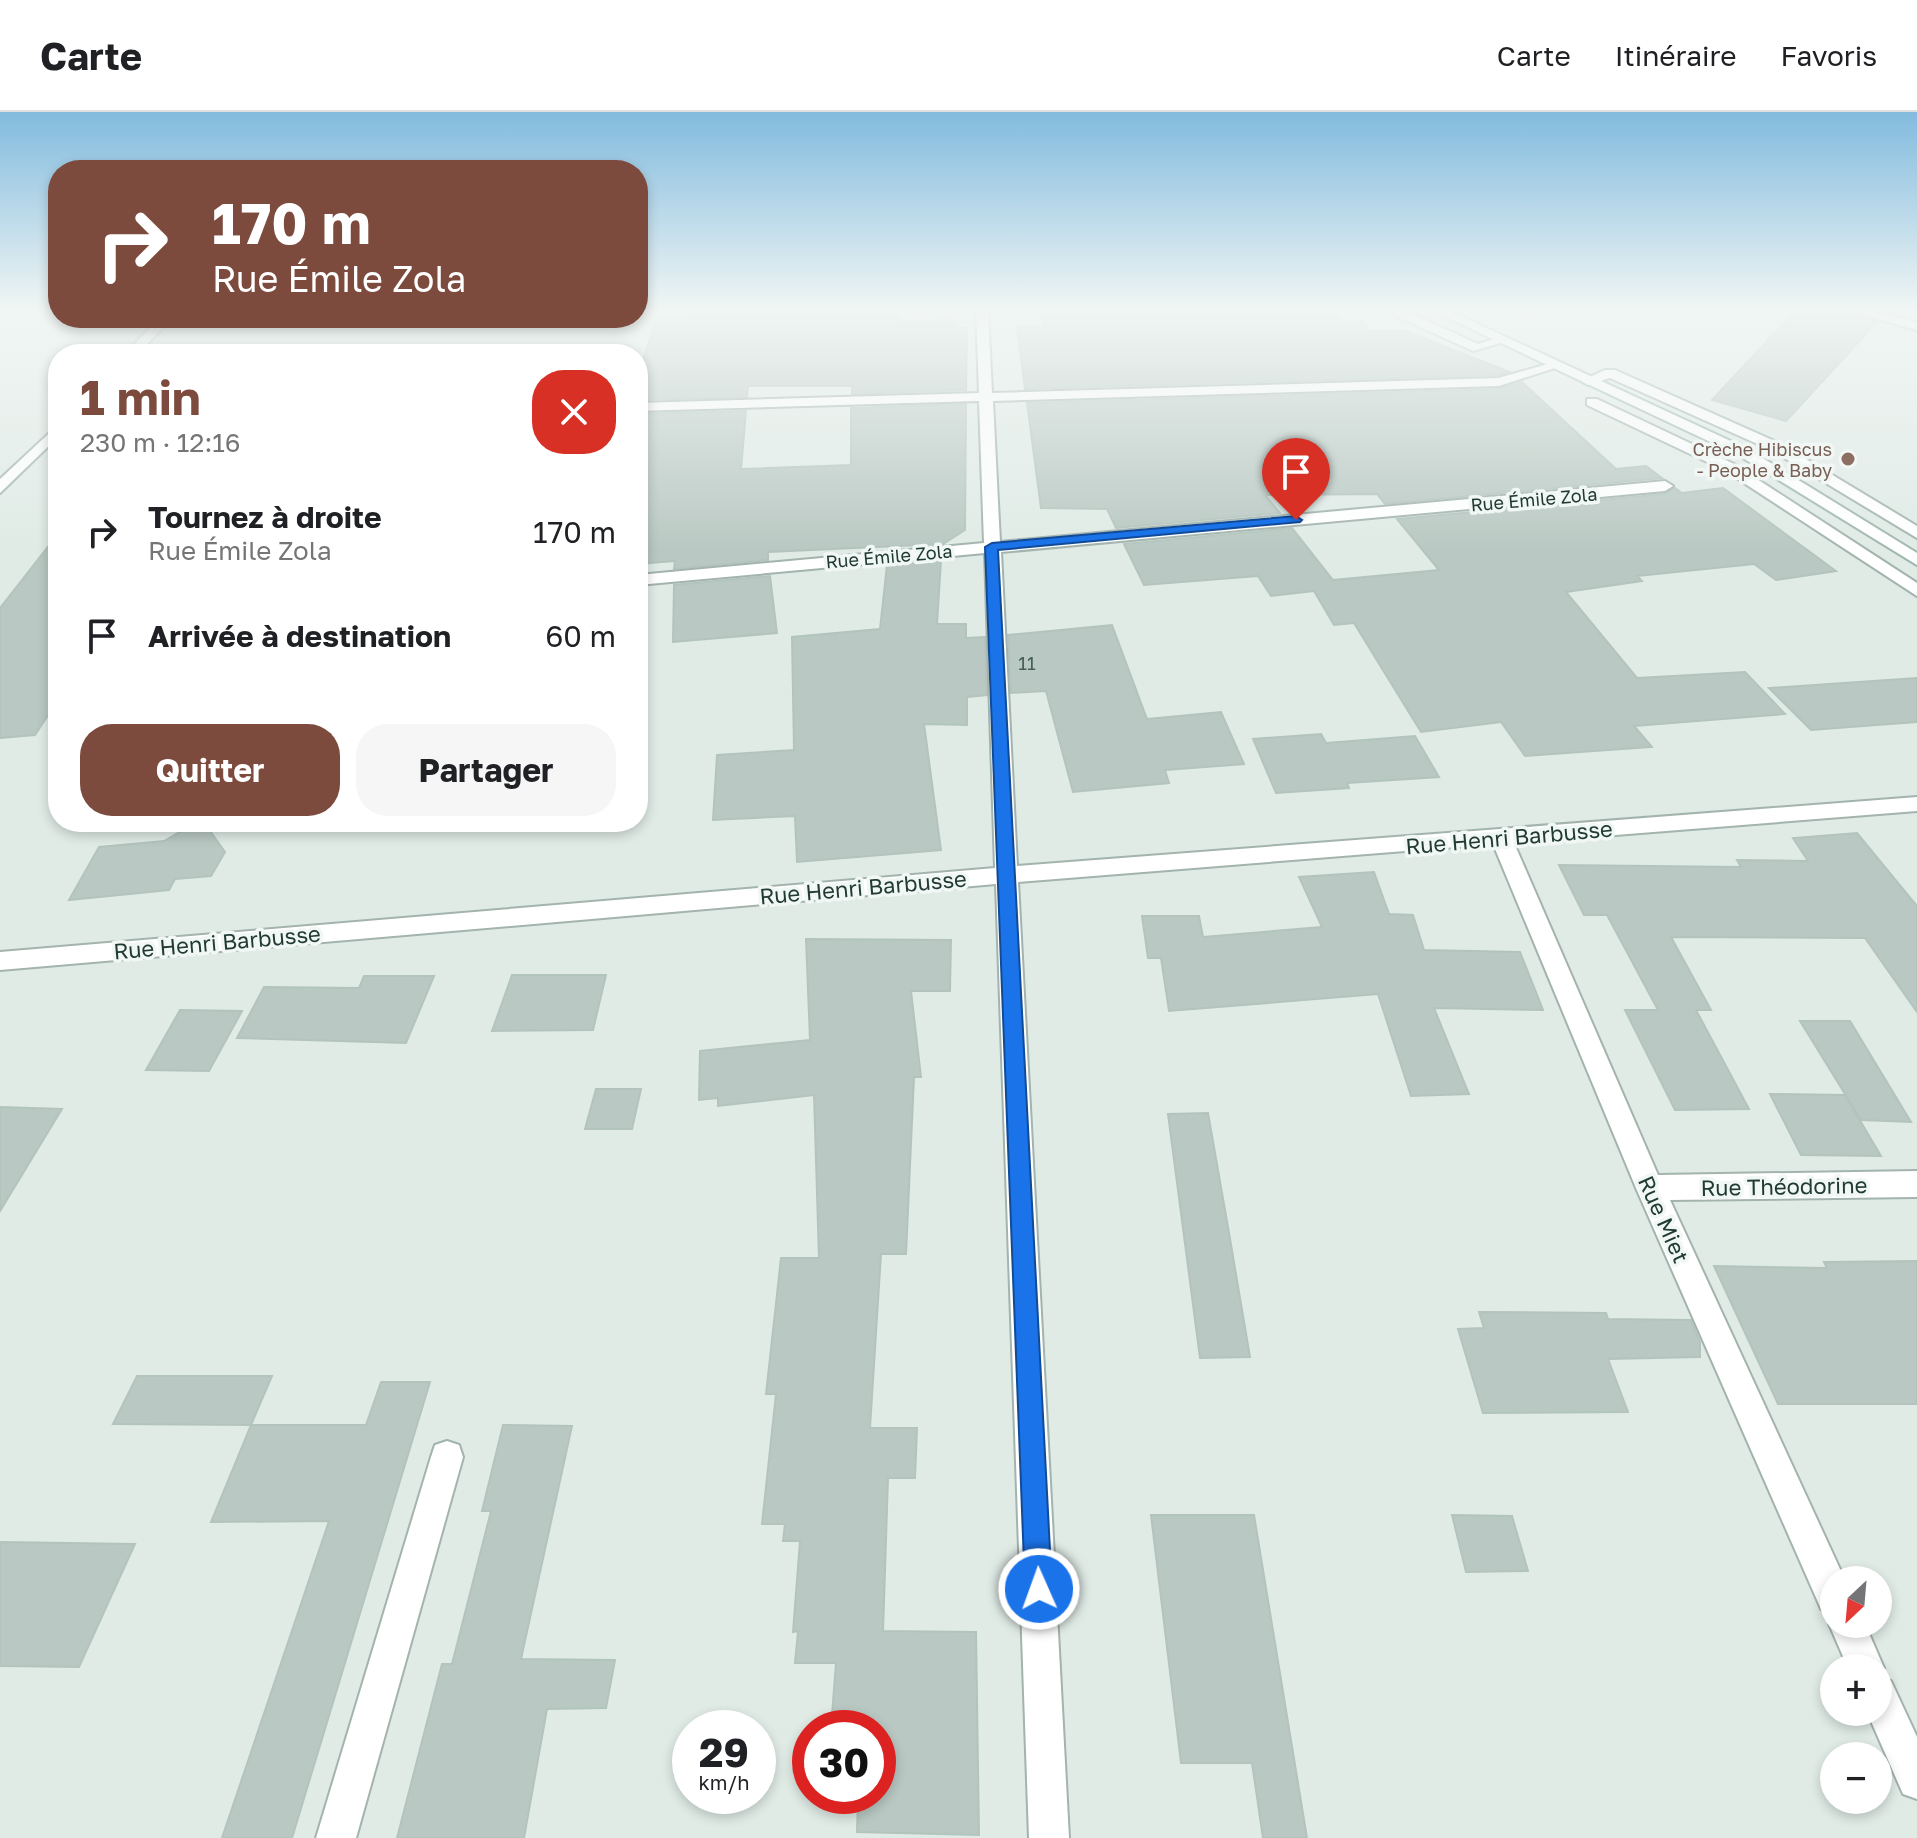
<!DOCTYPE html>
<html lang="fr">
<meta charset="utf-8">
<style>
body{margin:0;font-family:"Golos Text",sans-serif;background:#f6f6f6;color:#202124;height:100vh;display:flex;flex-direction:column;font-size:30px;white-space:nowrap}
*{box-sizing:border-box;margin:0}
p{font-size:26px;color:#757577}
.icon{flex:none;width:44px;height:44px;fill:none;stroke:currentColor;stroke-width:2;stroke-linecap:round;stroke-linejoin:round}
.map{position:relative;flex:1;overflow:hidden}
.drawer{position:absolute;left:48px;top:232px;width:600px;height:488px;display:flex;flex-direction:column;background:#fff;border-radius:32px;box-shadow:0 4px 12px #0003}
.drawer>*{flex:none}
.banner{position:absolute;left:48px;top:48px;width:600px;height:168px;border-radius:32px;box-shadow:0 4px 12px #0003;background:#7d4b3d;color:#fff;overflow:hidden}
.needle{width:52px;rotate:206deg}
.buttons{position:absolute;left:1820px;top:1454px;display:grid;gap:16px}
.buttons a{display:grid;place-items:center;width:72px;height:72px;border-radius:50%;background:#fff;box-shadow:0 4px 12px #0003;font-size:40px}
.speed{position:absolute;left:672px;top:1598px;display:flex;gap:16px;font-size:40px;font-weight:700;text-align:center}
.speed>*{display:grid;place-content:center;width:104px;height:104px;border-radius:50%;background:#fff;box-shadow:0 4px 12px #0003;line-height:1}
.speed small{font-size:20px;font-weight:400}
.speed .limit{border:12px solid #d22;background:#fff;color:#111}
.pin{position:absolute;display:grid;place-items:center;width:68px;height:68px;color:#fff;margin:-82px -34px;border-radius:50% 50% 50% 0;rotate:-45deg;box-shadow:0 0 8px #0007}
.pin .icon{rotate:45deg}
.me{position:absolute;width:88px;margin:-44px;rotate:358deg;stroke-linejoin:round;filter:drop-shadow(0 0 6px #0008)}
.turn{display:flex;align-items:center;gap:28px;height:168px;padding:0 32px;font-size:36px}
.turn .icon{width:104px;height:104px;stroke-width:2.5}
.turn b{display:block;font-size:56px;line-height:68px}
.round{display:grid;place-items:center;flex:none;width:84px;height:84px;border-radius:32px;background:#f6f6f6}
.overview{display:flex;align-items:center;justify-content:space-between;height:136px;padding:0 32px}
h1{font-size:48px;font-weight:700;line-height:60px;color:#7d4b3d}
.cta{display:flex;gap:16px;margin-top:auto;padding:16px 32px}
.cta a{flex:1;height:92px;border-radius:32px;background:#7d4b3d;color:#fff;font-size:32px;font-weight:700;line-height:92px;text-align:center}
.cta a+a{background:#f6f6f6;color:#202124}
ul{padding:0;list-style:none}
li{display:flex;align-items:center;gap:24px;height:104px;padding:0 32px}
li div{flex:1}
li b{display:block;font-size:30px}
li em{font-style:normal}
header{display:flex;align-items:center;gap:48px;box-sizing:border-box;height:112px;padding:0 40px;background:#fff;border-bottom:2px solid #e0e0e0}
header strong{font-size:38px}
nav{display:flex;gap:44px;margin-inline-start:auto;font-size:28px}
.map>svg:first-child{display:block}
.building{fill:#b9c8c2;stroke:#b3c4bd;stroke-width:2}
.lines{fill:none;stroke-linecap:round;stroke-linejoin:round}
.service-casing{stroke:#a3b3ad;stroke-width:4}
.minor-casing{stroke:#a3b3ad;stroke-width:4}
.secondary-casing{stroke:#9fb6ae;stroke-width:4}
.service{fill:#fff;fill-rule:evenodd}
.minor{fill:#fff;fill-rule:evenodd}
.secondary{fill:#fff;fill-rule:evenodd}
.route{fill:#1a73e8;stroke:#114b97;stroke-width:2}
.education-dot{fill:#8d6e63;stroke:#f1f7f4;stroke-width:3}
.labels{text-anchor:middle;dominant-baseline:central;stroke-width:7;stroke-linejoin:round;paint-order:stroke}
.far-education-label{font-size:18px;fill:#785e54;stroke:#f1f7f4;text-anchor:end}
.far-street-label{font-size:18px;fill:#213b34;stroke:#f1f7f4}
.number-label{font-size:18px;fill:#475e58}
.street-label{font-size:22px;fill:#213b34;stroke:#f1f7f4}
</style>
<header>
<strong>Carte</strong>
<nav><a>Carte</a><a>Itinéraire</a><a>Favoris</a></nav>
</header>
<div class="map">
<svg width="1917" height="1726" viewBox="0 0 1917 1726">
<rect width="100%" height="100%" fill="#e0ebe6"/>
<g class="building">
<polygon points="690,198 899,198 900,209 955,208 955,216 967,216 966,278 852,282 852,274 748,274 747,285 638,288 638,262 657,206 687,206"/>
<polygon points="1041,198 1336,198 1341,210 1363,209 1369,219 1403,218 1510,260 1498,263 1025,277 1017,215 1044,215"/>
<polygon points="1796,198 1838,198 1877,210 1786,309 1712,288"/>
<polygon points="1522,270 1616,357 1646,354 1662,366 1385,392 1377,382 1265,383 1280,401 1116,416 1107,397 1041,396 1027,291 1499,277"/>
<polygon points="966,292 965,418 943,432 768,440 768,448 674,457 675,449 638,452 638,302 746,299 741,357 851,353 851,296"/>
<polygon points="1675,376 1682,381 1723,376 1836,459 1776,468 1754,452 1637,464 1642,469 1566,480 1637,566 1745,560 1785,602 1634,614 1652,635 1525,644 1501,610 1421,620 1354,511 1334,513 1314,479 1271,484 1258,464 1144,473 1124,432 1292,416 1333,468 1439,458 1397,407 1665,382"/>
<polygon points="58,422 58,588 35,623 0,626 0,496"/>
<polygon points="941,448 937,512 966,512 966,526 985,525 987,583 967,585 967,613 924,612 941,738 797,750 795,704 713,708 717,643 794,638 792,525 880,517 887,453"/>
<polygon points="770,464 777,521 673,530 674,473"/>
<polygon points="1112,513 1147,607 1221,600 1244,652 1165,658 1169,671 1073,680 1046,579 1011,581 1008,523"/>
<polygon points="1917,566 1917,610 1811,618 1769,576"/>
<polygon points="1321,622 1326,631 1415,624 1439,665 1347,671 1349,676 1276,681 1253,627"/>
<polygon points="208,716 225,740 211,764 175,767 169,778 69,788 99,735 164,729 183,718"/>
<polygon points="1857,721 1917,794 1917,900 1865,826 1671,825 1711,898 1696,898 1749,997 1675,998 1625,898 1658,898 1607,803 1584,803 1559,753 1741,755 1737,748 1808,749 1793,726"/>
<polygon points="1374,760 1389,802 1413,803 1424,838 1520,840 1543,898 1434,896 1469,982 1411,984 1378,882 1169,899 1161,846 1148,846 1142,804 1199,804 1203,825 1322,815 1299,765"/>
<polygon points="806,827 951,828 950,879 911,879 921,965 914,965 906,1142 881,1142 870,1316 917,1316 915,1366 888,1366 883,1519 976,1520 979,1723 857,1720 858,1684 878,1684 878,1616 831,1616 836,1551 795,1551 798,1519 793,1520 800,1429 783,1429 785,1412 762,1412 776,1282 766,1282 781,1146 819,1146 814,983 718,994 718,986 699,988 700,939 810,928"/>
<polygon points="512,863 606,863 593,918 492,919"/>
<polygon points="364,864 434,864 406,931 237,926 264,875 359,876"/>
<polygon points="180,898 242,899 209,959 146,958"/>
<polygon points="1800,909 1850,909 1911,1010 1861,1008"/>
<polygon points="596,977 641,977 632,1017 585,1017"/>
<polygon points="1770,982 1845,983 1881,1044 1801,1043"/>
<polygon points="0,995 62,997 0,1099"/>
<polygon points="1208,1001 1229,1121 1250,1245 1200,1246 1168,1002"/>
<polygon points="1917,1149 1917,1292 1778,1292 1714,1154 1827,1156 1824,1150"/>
<polygon points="1479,1200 1606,1201 1608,1207 1691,1208 1700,1230 1700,1245 1608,1247 1628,1300 1483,1301 1458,1217 1484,1216"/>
<polygon points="137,1264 272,1264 251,1313 113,1312"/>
<polygon points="381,1270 430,1270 292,1726 222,1726 329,1409 211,1410 251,1313 366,1313"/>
<polygon points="503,1313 572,1314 521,1547 615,1548 606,1596 547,1597 524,1726 397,1726 442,1552 452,1552 491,1399 482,1399"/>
<polygon points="1151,1403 1254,1403 1307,1726 1263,1726 1252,1651 1181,1651"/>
<polygon points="1452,1403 1512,1404 1528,1459 1466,1460"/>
<polygon points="0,1430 135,1432 79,1555 0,1554"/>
</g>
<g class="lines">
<defs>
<g id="service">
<polygon points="1396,198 1404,198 1478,232 1501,225 1507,229 1473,239 1396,204"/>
<polygon points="1845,198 1868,198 1917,210 1917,218"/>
<polygon points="1605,258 1615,258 1781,332 1917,414 1917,426 1771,338 1610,266 1588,273 1581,269"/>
<polygon points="1587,287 1597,287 1734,352 1917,471 1917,484 1724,358 1587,293"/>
<polygon points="447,1329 459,1333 463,1345 356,1726 316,1726 431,1345 435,1333"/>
</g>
<g id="minor">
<polygon points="976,198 988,198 992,281 1498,266 1555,250 1561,254 1499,274 993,289 1000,430 1665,369 1673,374 1665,379 1001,440 1017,754 1917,685 1917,699 1514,731 1658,1063 1917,1059 1917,1085 1670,1088 1845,1468 1834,1468 1834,1512 1865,1512 1884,1556 1881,1565 1891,1569 1917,1625 1917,1687 1903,1682 1867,1600 1878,1600 1878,1556 1848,1556 1829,1512 1833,1501 1821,1497 1636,1076 1493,732 1018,770 1069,1726 1029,1726 996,772 0,858 0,840 995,756 985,441 638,473 638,463 984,431 979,289 638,299 638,291 979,281"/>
<polygon points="159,206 172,206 138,242 125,242"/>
<polygon points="58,313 58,325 0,381 0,367"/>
</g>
<polygon id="secondary" points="1431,198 1448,198 1748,337 1917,441 1917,453 1738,343"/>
</defs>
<use href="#service" class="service-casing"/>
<use href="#minor" class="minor-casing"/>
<use href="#secondary" class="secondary-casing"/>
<use href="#service" class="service"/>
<use href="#minor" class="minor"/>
<use href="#secondary" class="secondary"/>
</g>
<linearGradient id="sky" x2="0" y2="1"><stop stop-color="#82bbde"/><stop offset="0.45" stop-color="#f1f6f4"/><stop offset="1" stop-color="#f1f6f4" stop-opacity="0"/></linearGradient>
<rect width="1917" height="440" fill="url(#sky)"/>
<polygon class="route" points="1296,404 1302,408 1300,410 998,438 1052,1477 1048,1486 1039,1490 1029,1486 1025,1477 985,435 992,431"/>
<circle class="education-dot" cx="1848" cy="347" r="8"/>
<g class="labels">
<g class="far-education-label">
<text x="1832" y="337">Crèche Hibiscus<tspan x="1832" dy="21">- People &amp; Baby</tspan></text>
</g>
<g class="far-street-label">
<text transform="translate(1534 387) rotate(-5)">Rue Émile Zola</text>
<text transform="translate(889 444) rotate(-5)">Rue Émile Zola</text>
</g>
<g class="number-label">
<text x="1027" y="551">11</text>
</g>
<g class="street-label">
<text transform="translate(1509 725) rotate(-5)">Rue Henri Barbusse</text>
<text transform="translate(863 775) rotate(-5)">Rue Henri Barbusse</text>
<text transform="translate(217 830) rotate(-5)">Rue Henri Barbusse</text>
<text transform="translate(1784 1074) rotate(-1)">Rue Théodorine</text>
<text transform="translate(1664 1107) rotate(66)">Rue Miet</text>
</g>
</g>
</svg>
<div class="buttons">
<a><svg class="needle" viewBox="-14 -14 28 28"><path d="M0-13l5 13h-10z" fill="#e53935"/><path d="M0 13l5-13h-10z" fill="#757577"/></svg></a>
<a>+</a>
<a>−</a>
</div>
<div class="speed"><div>29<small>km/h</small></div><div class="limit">30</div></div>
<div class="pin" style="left:1296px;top:408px;background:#d93025"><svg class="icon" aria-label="arrive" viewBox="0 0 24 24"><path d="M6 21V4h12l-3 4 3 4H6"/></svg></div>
<svg class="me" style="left:1039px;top:1477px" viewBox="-20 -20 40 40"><circle r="17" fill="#1a73e8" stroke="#fff" stroke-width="3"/><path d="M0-11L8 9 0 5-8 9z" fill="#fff"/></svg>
<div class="banner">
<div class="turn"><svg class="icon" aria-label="right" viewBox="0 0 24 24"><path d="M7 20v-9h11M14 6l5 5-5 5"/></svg><div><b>170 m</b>Rue Émile Zola</div></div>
</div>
<section class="drawer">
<div class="overview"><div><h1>1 min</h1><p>230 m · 12:16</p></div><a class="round" style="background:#d93025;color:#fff"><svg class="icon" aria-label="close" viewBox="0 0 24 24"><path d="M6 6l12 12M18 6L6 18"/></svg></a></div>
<ul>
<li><svg class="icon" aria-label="right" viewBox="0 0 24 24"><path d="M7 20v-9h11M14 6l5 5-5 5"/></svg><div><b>Tournez à droite</b><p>Rue Émile Zola</p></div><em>170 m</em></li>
<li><svg class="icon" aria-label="arrive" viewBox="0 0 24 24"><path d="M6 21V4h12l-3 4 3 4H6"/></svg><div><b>Arrivée à destination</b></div><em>60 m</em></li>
</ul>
<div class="cta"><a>Quitter</a><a>Partager</a></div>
</section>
</div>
